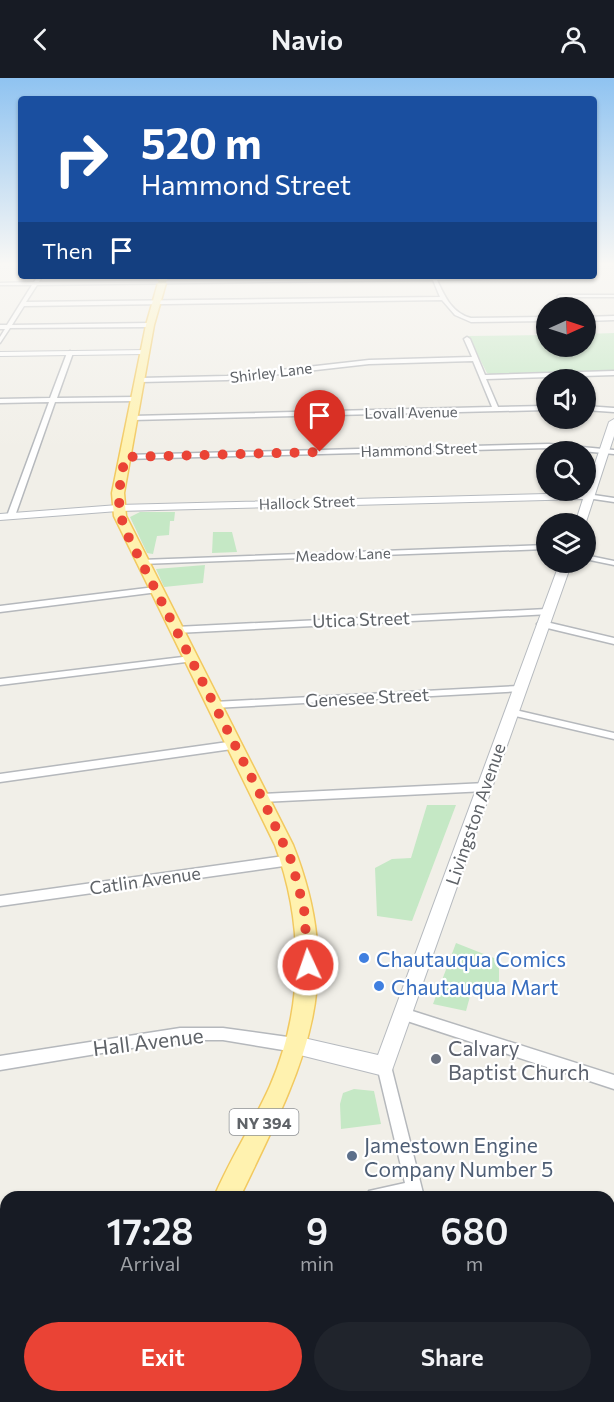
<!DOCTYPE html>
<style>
body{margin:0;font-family:Commissioner,sans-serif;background:#20242c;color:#f1f3f6;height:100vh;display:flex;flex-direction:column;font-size:22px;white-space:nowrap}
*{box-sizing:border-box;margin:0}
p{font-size:20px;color:#9ea1a6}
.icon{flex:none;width:33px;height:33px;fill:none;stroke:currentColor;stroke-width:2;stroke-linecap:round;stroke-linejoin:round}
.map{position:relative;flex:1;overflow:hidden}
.sheet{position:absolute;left:0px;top:1113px;width:615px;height:212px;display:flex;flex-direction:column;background:#171b24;border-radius:18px 18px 0 0;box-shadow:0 2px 4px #0004}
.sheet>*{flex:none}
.top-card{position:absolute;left:18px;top:18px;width:579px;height:183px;border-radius:6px;box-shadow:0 2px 4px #0004;background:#1a4fa0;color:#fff;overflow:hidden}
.needle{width:39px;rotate:87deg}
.buttons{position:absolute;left:536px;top:219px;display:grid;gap:12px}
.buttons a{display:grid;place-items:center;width:60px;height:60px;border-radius:50%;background:#171b24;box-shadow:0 2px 4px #0004;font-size:30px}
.pin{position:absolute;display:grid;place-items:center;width:51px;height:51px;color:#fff;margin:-62px -26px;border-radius:50% 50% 50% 0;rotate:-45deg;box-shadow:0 0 6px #0007}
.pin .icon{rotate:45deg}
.me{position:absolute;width:66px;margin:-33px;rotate:357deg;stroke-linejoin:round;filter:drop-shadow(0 0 4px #0008)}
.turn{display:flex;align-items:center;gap:21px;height:126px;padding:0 24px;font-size:27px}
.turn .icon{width:78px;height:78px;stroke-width:2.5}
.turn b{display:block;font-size:42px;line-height:51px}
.then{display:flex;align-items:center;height:57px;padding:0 24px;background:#0003;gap:12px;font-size:22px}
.eta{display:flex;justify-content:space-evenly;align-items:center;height:102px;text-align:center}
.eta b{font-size:36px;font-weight:600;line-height:42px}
.primary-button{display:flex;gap:12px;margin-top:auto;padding:12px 24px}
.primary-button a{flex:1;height:69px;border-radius:36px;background:#ea4335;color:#fff;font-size:24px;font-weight:600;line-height:69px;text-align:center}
.primary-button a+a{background:#20242c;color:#f1f3f6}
header{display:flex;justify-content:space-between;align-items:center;height:78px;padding:0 24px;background:#171b24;font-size:27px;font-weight:600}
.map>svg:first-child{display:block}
.green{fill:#c5e8c5}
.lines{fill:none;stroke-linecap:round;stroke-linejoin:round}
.street-casing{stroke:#b5b8bc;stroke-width:3}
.secondary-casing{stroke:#b6babf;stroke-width:2}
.primary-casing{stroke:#f2c960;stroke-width:3}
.street{fill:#fff;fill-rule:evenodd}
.secondary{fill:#fff;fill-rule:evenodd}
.primary{fill:#fff2af;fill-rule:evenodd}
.rail{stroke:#b6b7b8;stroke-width:6;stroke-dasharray:2 12;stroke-linecap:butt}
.route{stroke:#ea4335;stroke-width:10;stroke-dasharray:0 18}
.shop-dot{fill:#3f7fe0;stroke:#fff;stroke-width:2}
.worship-dot{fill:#6b7280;stroke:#fff;stroke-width:2}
.service-dot{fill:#5c6f8a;stroke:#fff;stroke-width:2}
.labels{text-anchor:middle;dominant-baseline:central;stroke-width:4.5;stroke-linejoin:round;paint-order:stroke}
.far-street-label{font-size:15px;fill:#5f6368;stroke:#fff}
.shield{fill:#fff;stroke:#8f9295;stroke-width:1.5}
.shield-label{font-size:16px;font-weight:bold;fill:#5f6368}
.street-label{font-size:18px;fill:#5f6368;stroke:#fff}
.near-shop-label{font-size:21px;fill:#366cbe;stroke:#fff;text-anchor:start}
.near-street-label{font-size:21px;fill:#5f6368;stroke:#fff}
.near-worship-label{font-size:21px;fill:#5b616d;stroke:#fff;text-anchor:start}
.near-service-label{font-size:21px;fill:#4e5e75;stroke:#fff;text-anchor:start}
</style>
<header><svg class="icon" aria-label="back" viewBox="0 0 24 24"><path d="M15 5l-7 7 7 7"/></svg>Navio<svg class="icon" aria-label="person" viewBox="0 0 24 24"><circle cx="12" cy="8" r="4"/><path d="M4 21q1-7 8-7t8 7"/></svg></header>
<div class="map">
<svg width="614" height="1324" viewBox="0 0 614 1324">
<rect width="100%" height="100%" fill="#f1efe8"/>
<g class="green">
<polygon points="614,255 614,294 493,297 487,295 468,258 546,257 546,268 585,268 585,256"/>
<polygon points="140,434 175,434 174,443 170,443 169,457 157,458 153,476 147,475 130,439"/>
<polygon points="213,454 232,454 237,474 212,475"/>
<polygon points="205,487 203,505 164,509 156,491"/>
<polygon points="427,727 456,727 412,843 377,838 375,790 392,781 411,780"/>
<polygon points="456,865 499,882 499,915 472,911 466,933 433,926"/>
<polygon points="354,1011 374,1013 381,1046 341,1051 340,1026 343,1015"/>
<polygon points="162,1318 226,1319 227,1324 160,1324"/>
<polygon points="446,1319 447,1324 268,1324 268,1319"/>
</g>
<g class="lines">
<defs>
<g id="street">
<path d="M38 198H42L39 204 521 198 519 200 437 202C445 219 452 235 471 240L546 239V243L471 244 455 237 442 222 24 228 12 247 150 245 153 247 150 249 10 250 0 265V259L5 251H0V247H7L32 207H0V205L34 204ZM433 202 440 219 26 224 37 207Z"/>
<polygon points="559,217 614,217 614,219 557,219"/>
<polygon points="614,238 614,242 585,243 585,239"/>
<polygon points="467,259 470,261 485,297 614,293 614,297 486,301 498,329 546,328 546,332 132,342 129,340 132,338 492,329 473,283 369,286 227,302 140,304 137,302 140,300 227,298 369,282 472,279 464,261"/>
<polygon points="70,273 73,275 57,320 137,319 140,321 137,323 55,324 15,438 11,440 8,440 7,438 49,324 0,325 0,321 50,320 67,275"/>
<polygon points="585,328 614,330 614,334 585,332"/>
<polygon points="549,366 614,372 614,376 549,370 125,381 122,379 125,377"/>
<polygon points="587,416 614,420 614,424 587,420"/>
<polygon points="546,467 546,471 141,486 137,484 141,482"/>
<polygon points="585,477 614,483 614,487 585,481"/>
<polygon points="155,509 159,512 158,514 0,534 0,528"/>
<polygon points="547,531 551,534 550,536 176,555 171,552 176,549"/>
<polygon points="542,543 614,560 614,566 539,548 537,546 539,544"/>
<polygon points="191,578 194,579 196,581 194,583 0,607 0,601"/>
<polygon points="519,608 522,609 524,611 522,613 214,630 209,627 214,624"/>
<polygon points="511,631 614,655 614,661 507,636 506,634"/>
<polygon points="235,663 240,667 239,670 0,704 0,696"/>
<polygon points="486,705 490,706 492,709 490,712 486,713 262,724 258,723 256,720 258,717 262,716"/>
<polygon points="291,777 295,779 297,782 295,785 291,787 0,828 0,818"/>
<polygon points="403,930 614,997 614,1011 398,940 396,936 398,932"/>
<polygon points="180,950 223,950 295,960 300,962 302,967 300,972 295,974 223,962 180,962 0,992 0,978"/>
<polygon points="384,981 389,983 391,988 424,1119 367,1119 369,1113 405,1105 377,988 379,983"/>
<polygon points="6,1184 6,1202 0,1203 0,1185"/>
<polygon points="457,1318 475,1318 476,1324 458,1324"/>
</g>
<g id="secondary">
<polygon points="148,272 149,274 145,276 0,278 0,274"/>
<polygon points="614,341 614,358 585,447 575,446 583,421 118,433 0,442 0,436 118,427 585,415 609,344"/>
<polygon points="560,484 572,484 391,995 384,998 288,974 285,967 288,960 295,958 378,977"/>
</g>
<g id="primary">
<path d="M160 198H168L154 247 124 415 126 438 293 767C349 909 301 992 240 1119H214C230 1081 253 1046 270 1008 304 930 304 846 275 767L114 438 112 415 146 247Z"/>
<polygon points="117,1318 146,1318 144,1324 114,1324"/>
</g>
</defs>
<use href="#street" class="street-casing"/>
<use href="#secondary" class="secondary-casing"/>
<use href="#primary" class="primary-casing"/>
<use href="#street" class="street"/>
<use href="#secondary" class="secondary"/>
<use href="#primary" class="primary"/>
<g class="rail">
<polyline points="609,1281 614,1276"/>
<polyline points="569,1324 574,1318"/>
</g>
</g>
<linearGradient id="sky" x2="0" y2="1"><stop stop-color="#8fc3f1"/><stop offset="0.5" stop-color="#f9f8f5"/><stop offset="1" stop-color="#f9f8f5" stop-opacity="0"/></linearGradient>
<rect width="614" height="372" fill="url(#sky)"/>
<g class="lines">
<path class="route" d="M308 887 304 830 291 782 262 720 129 460C114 428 119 412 125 379L320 374"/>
</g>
<g class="shop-dot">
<circle cx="364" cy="880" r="6"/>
<circle cx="379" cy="908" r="6"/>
</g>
<circle class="worship-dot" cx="436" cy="981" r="6"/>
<circle class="service-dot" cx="352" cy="1078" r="6"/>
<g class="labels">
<g class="far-street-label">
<text transform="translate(271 294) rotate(-7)">Shirley Lane</text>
<text transform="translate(411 334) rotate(-1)">Lovall Avenue</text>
<text transform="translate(419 371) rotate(-2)">Hammond Street</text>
<text transform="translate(307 424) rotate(-2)">Hallock Street</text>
<text transform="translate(343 476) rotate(-2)">Meadow Lane</text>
</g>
<rect class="shield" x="229.5" y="1031" width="69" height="26" rx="4.5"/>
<g class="shield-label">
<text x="264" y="1044">NY 394</text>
</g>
<g class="street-label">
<text transform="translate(361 541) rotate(-2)">Utica Street</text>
<text transform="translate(367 619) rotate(-3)">Genesee Street</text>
<text transform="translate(475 736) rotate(-71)">Livingston Avenue</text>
<text transform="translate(145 802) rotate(-8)">Catlin Avenue</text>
</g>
<g class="near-shop-label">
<text x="376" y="880">Chautauqua Comics</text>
<text x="391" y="908">Chautauqua Mart</text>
</g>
<g class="near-street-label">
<text transform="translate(148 963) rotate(-7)">Hall Avenue</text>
</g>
<g class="near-worship-label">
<text x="448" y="969">Calvary<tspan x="448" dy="24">Baptist Church</tspan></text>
</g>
<g class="near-service-label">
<text x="364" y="1066">Jamestown Engine<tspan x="364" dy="24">Company Number 5</tspan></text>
</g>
</g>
</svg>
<div class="buttons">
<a><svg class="needle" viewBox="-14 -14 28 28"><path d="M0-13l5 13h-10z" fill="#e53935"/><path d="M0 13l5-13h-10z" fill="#9ea1a6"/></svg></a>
<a><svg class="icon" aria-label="sound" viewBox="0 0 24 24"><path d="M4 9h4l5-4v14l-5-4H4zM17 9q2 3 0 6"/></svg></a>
<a><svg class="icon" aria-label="search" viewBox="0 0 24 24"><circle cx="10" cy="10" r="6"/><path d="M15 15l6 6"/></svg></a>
<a><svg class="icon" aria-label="layers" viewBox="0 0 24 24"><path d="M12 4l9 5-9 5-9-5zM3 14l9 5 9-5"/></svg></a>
</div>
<div class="pin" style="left:320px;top:374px;background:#d93025"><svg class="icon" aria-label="arrive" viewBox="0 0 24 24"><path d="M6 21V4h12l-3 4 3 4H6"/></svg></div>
<svg class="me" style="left:308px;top:887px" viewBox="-20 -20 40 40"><circle r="17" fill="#ea4335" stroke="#fff" stroke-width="3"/><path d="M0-11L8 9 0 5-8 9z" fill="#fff"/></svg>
<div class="top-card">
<div class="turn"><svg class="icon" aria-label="right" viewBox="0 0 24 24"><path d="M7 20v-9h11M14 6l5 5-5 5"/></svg><div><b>520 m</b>Hammond Street</div></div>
<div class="then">Then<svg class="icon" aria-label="arrive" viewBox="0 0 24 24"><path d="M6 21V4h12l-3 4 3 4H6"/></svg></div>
</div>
<section class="sheet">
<div class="eta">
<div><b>17:28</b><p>Arrival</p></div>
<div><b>9</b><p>min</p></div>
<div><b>680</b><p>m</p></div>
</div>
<div class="primary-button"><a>Exit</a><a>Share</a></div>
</section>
</div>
